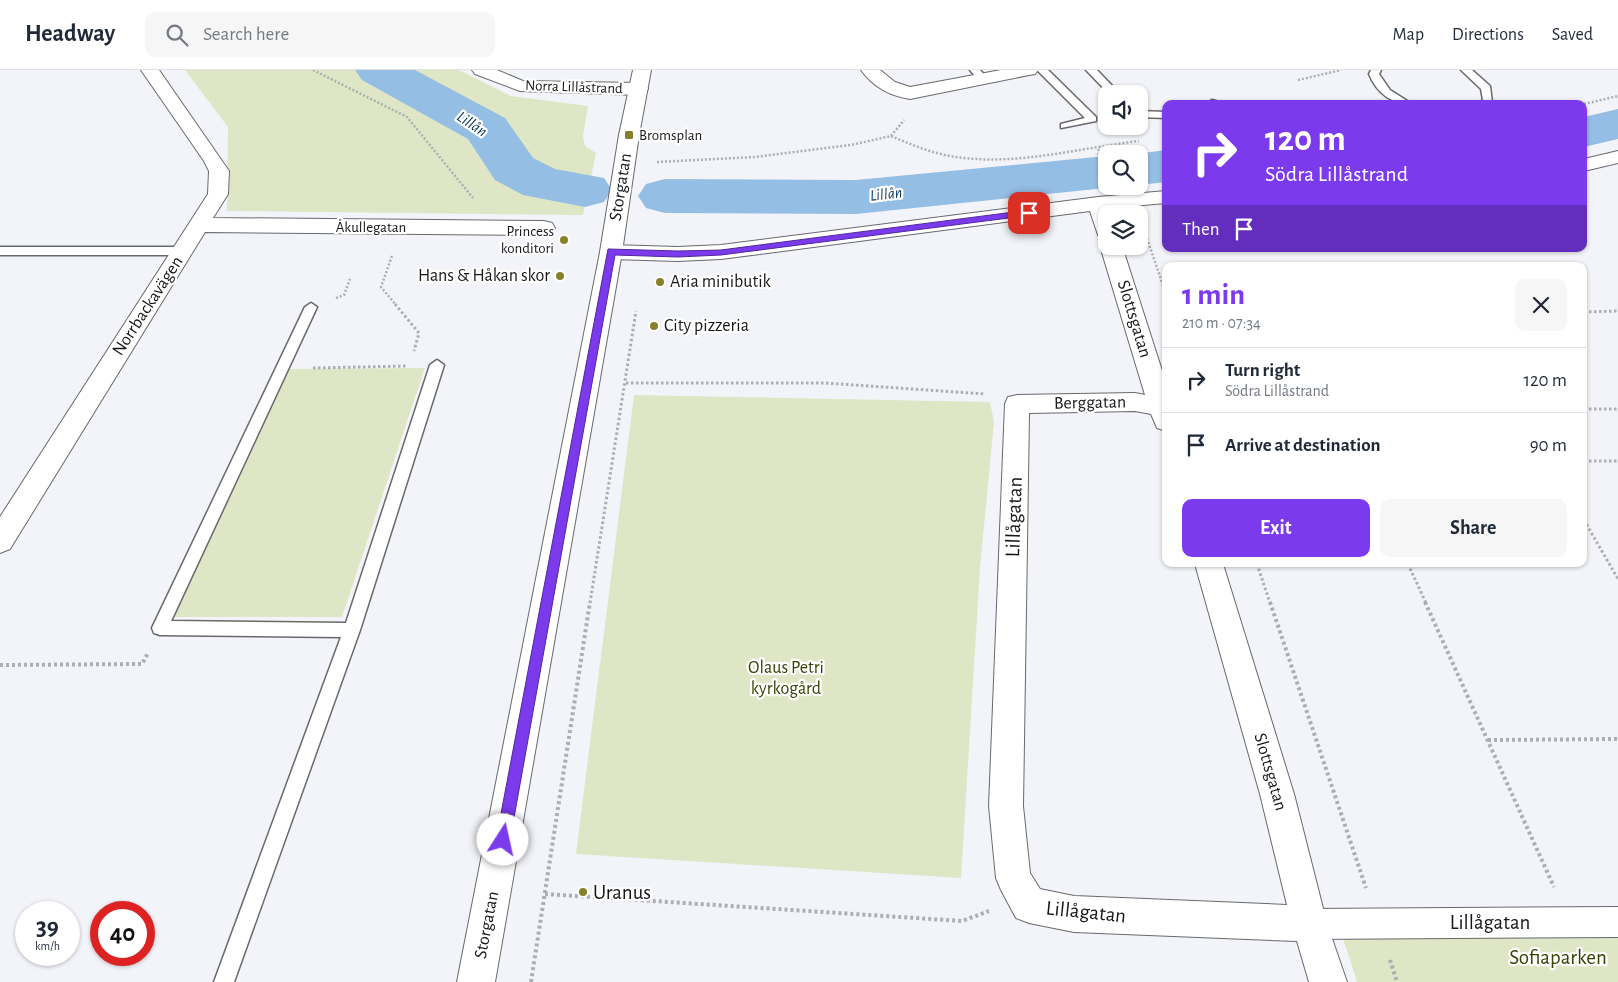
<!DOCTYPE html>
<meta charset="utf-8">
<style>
body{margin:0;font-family:"Alegreya Sans",sans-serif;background:#f6f6f7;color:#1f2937;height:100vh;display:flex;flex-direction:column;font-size:19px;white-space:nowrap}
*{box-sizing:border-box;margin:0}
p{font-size:16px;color:#747a83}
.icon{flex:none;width:28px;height:28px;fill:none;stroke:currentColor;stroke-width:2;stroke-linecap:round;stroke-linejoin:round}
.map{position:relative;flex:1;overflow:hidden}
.sheet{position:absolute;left:1162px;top:192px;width:425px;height:305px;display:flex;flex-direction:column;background:#fff;border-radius:10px;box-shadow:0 1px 4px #0004}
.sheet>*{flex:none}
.guide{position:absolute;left:1162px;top:30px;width:425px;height:152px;border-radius:10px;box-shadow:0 1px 4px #0004;background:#7c3aed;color:#fff;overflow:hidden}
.buttons{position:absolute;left:1098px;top:15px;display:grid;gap:10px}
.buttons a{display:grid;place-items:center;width:50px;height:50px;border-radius:10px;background:#fff;box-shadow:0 1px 4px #0004;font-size:25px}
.speed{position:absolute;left:15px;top:831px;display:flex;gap:10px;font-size:25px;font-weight:700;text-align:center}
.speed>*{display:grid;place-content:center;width:65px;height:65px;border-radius:50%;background:#fff;box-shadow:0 1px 4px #0004;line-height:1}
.speed small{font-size:12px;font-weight:400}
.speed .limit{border:8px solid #d22;background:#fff;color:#111}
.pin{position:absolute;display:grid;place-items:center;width:42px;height:42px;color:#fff;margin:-21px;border-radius:10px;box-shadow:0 2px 8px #0006}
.me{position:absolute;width:55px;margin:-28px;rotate:10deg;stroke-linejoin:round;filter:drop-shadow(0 0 4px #0008)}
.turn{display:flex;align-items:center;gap:18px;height:105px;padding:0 20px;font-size:22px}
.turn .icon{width:65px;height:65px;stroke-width:2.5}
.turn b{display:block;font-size:35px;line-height:42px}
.then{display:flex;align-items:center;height:48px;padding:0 20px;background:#0003;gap:10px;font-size:19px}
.round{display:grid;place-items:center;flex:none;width:52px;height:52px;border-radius:10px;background:#f6f6f7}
.head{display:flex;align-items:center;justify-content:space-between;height:85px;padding:0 20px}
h1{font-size:30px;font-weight:700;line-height:38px;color:#7c3aed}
.cta{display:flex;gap:10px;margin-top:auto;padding:10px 20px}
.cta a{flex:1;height:58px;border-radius:10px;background:#7c3aed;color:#fff;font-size:20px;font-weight:700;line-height:58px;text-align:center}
.cta a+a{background:#f6f6f7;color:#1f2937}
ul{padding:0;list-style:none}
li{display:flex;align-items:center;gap:15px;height:65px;padding:0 20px;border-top:1px solid #e0e1e3}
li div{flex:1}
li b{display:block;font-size:19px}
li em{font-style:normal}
header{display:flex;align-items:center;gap:30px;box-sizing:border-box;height:70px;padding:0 25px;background:#fff;border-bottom:1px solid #e0e1e3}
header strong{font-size:24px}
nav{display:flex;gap:28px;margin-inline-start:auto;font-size:18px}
.search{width:350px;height:45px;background:#f6f6f7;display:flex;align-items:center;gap:12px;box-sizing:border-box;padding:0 18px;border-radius:10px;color:#747a83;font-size:19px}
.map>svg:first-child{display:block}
.green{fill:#dee6c6}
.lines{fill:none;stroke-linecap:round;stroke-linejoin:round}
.river{fill:#95bee4;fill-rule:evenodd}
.service-casing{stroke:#68696d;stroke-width:3}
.pedestrian-casing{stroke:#68696d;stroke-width:2}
.minor-casing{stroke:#68696d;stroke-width:2}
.tertiary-casing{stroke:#68696d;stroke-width:2}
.path-far2{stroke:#adaeb1;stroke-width:2.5;stroke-dasharray:2 2;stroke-linecap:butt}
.path-far1{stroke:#adaeb1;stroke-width:3;stroke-dasharray:2.5 2.5;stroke-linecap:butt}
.path{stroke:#adaeb1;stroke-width:4;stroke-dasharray:3 3;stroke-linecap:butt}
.service{fill:#fff;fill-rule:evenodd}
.pedestrian{fill:#fff;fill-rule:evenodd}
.minor{fill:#fff;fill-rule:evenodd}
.tertiary{fill:#fff;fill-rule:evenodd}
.route{fill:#7c3aed;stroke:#51269a}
.poi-dot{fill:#868028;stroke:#fff;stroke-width:2}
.labels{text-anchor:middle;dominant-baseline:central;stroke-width:4.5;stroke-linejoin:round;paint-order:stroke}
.far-street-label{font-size:15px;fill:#161718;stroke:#fff}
.far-poi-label{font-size:15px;fill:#161718;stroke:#fff;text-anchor:start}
.far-water-label{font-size:16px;font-style:italic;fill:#013256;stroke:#fff}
.street-label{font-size:18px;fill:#161718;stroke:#fff}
.poi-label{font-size:18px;fill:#161718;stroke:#fff;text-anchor:start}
.park-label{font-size:18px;fill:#384104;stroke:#fff}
.near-street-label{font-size:21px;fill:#161718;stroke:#fff}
.near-poi-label{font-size:21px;fill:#161718;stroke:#fff;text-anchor:start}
.near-park-label{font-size:21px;fill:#384104;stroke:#fff}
</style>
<header>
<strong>Headway</strong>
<div class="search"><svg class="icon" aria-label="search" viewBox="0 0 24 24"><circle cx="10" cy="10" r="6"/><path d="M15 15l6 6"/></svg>Search here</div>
<nav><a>Map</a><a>Directions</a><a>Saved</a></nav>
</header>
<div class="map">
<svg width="1618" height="912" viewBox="0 0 1618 912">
<rect width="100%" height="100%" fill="#f3f4f9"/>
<g class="green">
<polygon points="185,0 459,0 511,26 588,36 583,66 585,76 596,83 583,145 227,141 228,57"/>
<polygon points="425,298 342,547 171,547 283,299"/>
<polygon points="634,325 990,332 994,352 980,498 961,808 576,784"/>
<polygon points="1618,861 1618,912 1357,912 1342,865"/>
</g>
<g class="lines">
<g class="river">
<polygon points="355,0 415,0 505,48 533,88 555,99 604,108 612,120 604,132 585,137 523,125 495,110 468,69 362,10"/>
<polygon points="1618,39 1618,69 1584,77 1584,47"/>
<polygon points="1166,80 1166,112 1139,115 1139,84 1136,84"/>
<polygon points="1106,86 1106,116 1113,116 1106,118 856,144 665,143 646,138 638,126 646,114 665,109 856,110"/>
</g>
<defs>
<g id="service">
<polygon points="970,0 980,0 989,10 980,12"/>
<polygon points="1037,0 1048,0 1096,47 1096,51 1061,58 1061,54 1085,48"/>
<polygon points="1086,0 1097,0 1120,24 1109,24"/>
<path d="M1371 0H1381L1379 4 1390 20 1412 34C1391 34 1377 23 1369 4Z"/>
<polygon points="1461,0 1472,0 1490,16 1492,33 1478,34 1483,30 1481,19"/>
<polygon points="1212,30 1216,31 1217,34 1207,34"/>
<polygon points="1139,41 1166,42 1166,48 1139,47"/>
<polygon points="0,177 183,177 189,181 183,185 0,185"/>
<polygon points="311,233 317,237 171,551 346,553 430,295 437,290 444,295 360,560 234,912 214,912 341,567 160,565 154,563 152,558 305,237"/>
</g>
<polygon id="pedestrian" points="1618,837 1618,867 1309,869 1298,865 1294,854 1298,843 1309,839"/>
<g id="minor">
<polygon points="141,0 159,0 229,101 228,124 213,148 544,151 552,153 555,158 552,163 544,165 205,162 10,479 0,483 0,447 208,124 209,101 204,91"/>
<polygon points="472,0 497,0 523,11 639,13 645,15 648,19 645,23 639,25 520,21 475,4"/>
<path d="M861 0H880L895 12 910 17 1001 0H1038L1035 4 1029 5 910 29C890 26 873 17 861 0Z"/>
<polygon points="1618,81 1618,93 1584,101 1584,89"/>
<polygon points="1166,121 1166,133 1110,138 1112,144 1106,144 1106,167 1098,165 1090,141 721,189 678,191 611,189 603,187 600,182 603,177 611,175 678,177 721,175 1098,127"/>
<polygon points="1106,170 1106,176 1122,176 1166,313 1166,361 1157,358 1151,344 1135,341 1029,343 1023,736 1030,803 1040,819 1074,826 1287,835 1260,724 1195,494 1223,494 1294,724 1327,854 1347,912 1309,912 1297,871 1074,862 1029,853 1016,848 1001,820 996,808 989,736 1005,334 1008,327 1017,325 1135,323 1145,325 1100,176"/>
</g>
<polygon id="tertiary" points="633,0 651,0 639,65 622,182 495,912 457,912 600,182 619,65"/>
</defs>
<use href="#service" class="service-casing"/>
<use href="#pedestrian" class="pedestrian-casing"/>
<use href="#minor" class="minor-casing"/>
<use href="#tertiary" class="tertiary-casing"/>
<g class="path-far2">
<polyline points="313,0 407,47 473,128"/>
<polyline points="1298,10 1341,0"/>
<polyline points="1584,34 1618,26"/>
<path d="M891 66C912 75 934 84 956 87 1017 96 1079 78 1139 71"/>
<polyline points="657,92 755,87 851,75 891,66 904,50"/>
<polyline points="1098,105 1099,77"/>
<polyline points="1143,157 1166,224"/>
<polyline points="392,186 381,217 396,235"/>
<polyline points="336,228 344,225 350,209"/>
</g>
<g class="path-far1">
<polyline points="395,234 419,263 414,281"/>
<polyline points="1584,242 1618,241"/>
<polyline points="313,298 407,296"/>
<polyline points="626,313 825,313 985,324"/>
<polyline points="1584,339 1618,339"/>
<polyline points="1584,391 1618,391"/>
<polyline points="1584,450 1618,509"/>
<polyline points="1257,494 1270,533"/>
<polyline points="1408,494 1426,533"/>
<polyline points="590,533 636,241"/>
</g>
<g class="path">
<polyline points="1270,532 1366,818"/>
<polyline points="1425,532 1554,817"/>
<polyline points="0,595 142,594 148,583"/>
<polyline points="1488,670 1618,669"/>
<polyline points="545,824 962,851 989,841"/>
<polyline points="1390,890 1397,912"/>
<polyline points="531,912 590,532"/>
</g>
<use href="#service" class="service"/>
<use href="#pedestrian" class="pedestrian"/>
<use href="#minor" class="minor"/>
<use href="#tertiary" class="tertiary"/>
</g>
<polygon class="route" points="1029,140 1033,143 1032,145 721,185 678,187 615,185 510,770 508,775 503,777 498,775 496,770 608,179 678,181 721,180"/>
<g class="poi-dot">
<rect x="624" y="60" width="10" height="10" rx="2.5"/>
<circle cx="564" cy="170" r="5"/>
<circle cx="560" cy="206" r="5"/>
<circle cx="660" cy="212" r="5"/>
<circle cx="654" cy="256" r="5"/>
<circle cx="583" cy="822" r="5"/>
</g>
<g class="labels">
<g class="far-street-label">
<text transform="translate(574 17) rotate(2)">Norra Lillåstrand</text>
<text x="371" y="157">Åkullegatan</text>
</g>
<g class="far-poi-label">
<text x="639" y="65">Bromsplan</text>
<text x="554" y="161" text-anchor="end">Princess<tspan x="554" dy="17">konditori</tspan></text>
</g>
<g class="far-water-label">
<text transform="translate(472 54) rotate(34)">Lillån</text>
<text transform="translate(886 124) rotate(-6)">Lillån</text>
</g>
<g class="street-label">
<text transform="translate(621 117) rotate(-81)">Storgatan</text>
<text transform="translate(148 236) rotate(-57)">Norrbackavägen</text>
<text transform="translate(1134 249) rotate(73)">Slottsgatan</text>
<text transform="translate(1090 333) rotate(-1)">Berggatan</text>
<text transform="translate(1270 702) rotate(74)">Slottsgatan</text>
<text transform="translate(487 855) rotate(-79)">Storgatan</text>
</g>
<g class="poi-label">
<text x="550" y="206" text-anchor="end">Hans &amp; Håkan skor</text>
<text x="670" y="212">Aria minibutik</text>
<text x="664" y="256">City pizzeria</text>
</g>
<g class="park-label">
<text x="786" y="598">Olaus Petri<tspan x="786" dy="21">kyrkogård</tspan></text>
</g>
<g class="near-street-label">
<text transform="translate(1014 447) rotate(-88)">Lillågatan</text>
<text transform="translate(1086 842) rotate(6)">Lillågatan</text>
<text x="1490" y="852">Lillågatan</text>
</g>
<g class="near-poi-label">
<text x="593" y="822">Uranus</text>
</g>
<g class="near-park-label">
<text x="1558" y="887">Sofiaparken</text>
</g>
</g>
</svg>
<div class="buttons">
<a><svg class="icon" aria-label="sound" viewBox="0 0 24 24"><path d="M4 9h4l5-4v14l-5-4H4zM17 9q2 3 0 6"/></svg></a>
<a><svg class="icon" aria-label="search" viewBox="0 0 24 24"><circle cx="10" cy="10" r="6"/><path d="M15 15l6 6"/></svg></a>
<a><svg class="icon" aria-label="layers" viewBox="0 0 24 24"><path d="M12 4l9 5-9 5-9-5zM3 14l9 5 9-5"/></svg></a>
</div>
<div class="speed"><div>39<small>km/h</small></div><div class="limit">40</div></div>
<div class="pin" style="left:1029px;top:143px;background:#d93025"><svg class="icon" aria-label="arrive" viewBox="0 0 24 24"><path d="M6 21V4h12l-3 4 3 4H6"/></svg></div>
<svg class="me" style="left:503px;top:770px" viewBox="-20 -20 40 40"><circle r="19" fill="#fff"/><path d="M0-13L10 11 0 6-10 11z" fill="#7c3aed"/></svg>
<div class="guide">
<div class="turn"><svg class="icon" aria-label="right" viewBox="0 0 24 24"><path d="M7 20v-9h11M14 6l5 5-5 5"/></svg><div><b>120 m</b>Södra Lillåstrand</div></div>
<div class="then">Then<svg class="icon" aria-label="arrive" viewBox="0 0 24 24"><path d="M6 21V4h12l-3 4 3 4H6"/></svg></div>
</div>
<section class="sheet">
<div class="head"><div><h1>1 min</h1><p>210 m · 07:34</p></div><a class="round"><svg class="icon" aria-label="close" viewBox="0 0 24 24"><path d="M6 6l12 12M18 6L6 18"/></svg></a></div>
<ul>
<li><svg class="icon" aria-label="right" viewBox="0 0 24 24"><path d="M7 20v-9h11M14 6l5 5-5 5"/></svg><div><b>Turn right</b><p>Södra Lillåstrand</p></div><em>120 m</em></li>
<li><svg class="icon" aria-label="arrive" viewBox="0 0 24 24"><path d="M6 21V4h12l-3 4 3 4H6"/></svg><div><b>Arrive at destination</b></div><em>90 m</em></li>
</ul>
<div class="cta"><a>Exit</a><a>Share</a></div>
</section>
</div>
